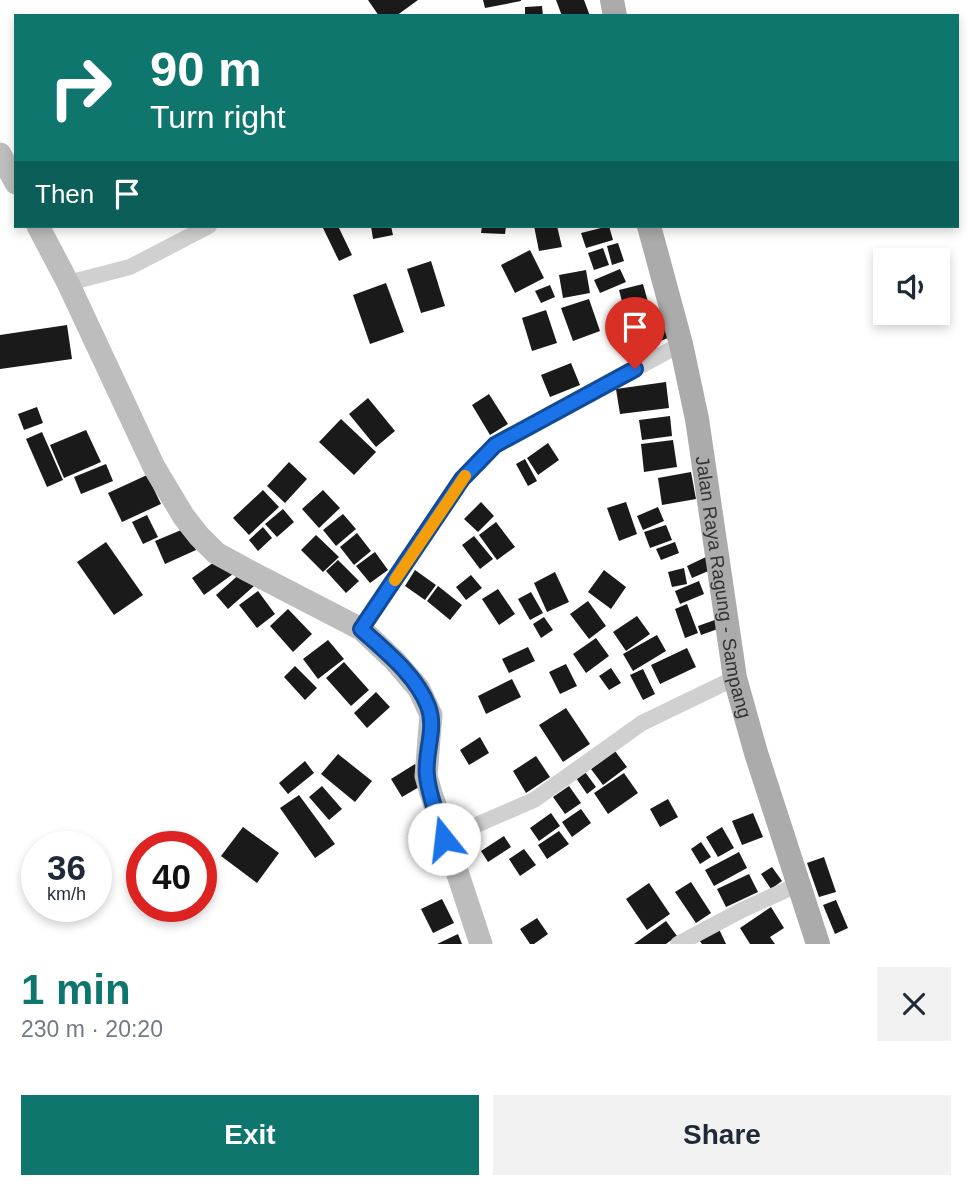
<!DOCTYPE html>
<meta charset="utf-8">
<style>
body{margin:0;font-family:Arial,sans-serif;background:#f2f2f3;color:#1f2937;height:100vh;display:flex;flex-direction:column;font-size:26px;white-space:nowrap}
*{box-sizing:border-box;margin:0}
p{font-size:23px;color:#747a83}
.icon{flex:none;width:38px;height:38px;fill:none;stroke:currentColor;stroke-width:2;stroke-linecap:round;stroke-linejoin:round}
.map{position:relative;height:944px;overflow:hidden}
.panel{display:flex;flex-direction:column;background:#fff;flex:1}
.panel>*{flex:none}
.top-card{position:absolute;left:14px;top:14px;width:945px;height:214px;border-radius:0px;box-shadow:0 4px 10px #0003;background:#0f766e;color:#fff;overflow:hidden}
.fabs{position:absolute;left:873px;top:248px;display:grid;gap:14px}
.fabs a{display:grid;place-items:center;width:77px;height:77px;border-radius:0px;background:#fff;box-shadow:0 4px 10px #0003;font-size:35px}
.speed{position:absolute;left:21px;top:831px;display:flex;gap:14px;font-size:35px;font-weight:700;text-align:center}
.speed>*{display:grid;place-content:center;width:91px;height:91px;border-radius:50%;background:#fff;box-shadow:0 4px 10px #0003;line-height:1}
.speed small{font-size:18px;font-weight:400}
.speed .limit{border:10px solid #d22;background:#fff;color:#111}
.pin{position:absolute;display:grid;place-items:center;width:60px;height:60px;color:#fff;margin:-72px -30px;border-radius:50% 50% 50% 0;rotate:-45deg;box-shadow:0 0 7px #0007}
.pin .icon{rotate:45deg}
.me{position:absolute;width:77px;margin:-38px;rotate:344deg;stroke-linejoin:round;filter:drop-shadow(0 0 5px #0008)}
.turn{display:flex;align-items:center;gap:24px;height:147px;padding:0 21px;font-size:32px}
.turn .icon{width:91px;height:91px;stroke-width:2.5}
.turn b{display:block;font-size:49px;line-height:60px}
.then{display:flex;align-items:center;height:66px;padding:0 21px;background:#0003;gap:14px;font-size:26px}
.round{display:grid;place-items:center;flex:none;width:74px;height:74px;border-radius:0px;background:#f2f2f3}
.head{display:flex;align-items:center;justify-content:space-between;height:119px;padding:0 21px}
h1{font-size:42px;font-weight:600;line-height:52px;color:#0f766e}
.primary-button{display:flex;gap:14px;margin-top:auto;padding:14px 21px}
.primary-button a{flex:1;height:80px;border-radius:0px;background:#0f766e;color:#fff;font-size:28px;font-weight:600;line-height:80px;text-align:center}
.primary-button a+a{background:#f2f2f3;color:#1f2937}
.map>svg:first-child{display:block}
.building{fill:#1a1a1a}
.lines{fill:none;stroke-linecap:round;stroke-linejoin:round}
.street{stroke:#d0d0d0;stroke-width:16}
.secondary{stroke:#bdbdbd;stroke-width:23}
.primary{stroke:#ababab;stroke-width:24}
.route-casing{stroke:#114b97;stroke-width:18}
.route{stroke:#1a73e8;stroke-width:12}
.slow{stroke:#f59e0b;stroke-width:12}
.labels{text-anchor:middle;dominant-baseline:central;stroke-width:7;stroke-linejoin:round;paint-order:stroke}
.street-label{font-size:19px;fill:#333;stroke:#fff}
</style>
<div class="map">
<svg width="972" height="944" viewBox="0 0 972 944">
<rect width="100%" height="100%" fill="#fff"/>
<g class="building">
<polygon points="368,0 418,0 396,16 379,16"/>
<polygon points="483,0 521,0 521,1 485,8"/>
<polygon points="556,0 584,0 590,16 562,16"/>
<polygon points="542,6 543,16 525,16 525,7"/>
<polygon points="326,226 338,226 352,255 339,261 323,228"/>
<polygon points="371,226 391,226 393,235 373,239"/>
<polygon points="482,226 506,226 505,234 481,233"/>
<polygon points="534,226 557,226 562,247 539,251"/>
<polygon points="609,226 613,240 586,248 581,233"/>
<polygon points="618,243 624,261 612,265 607,246"/>
<polygon points="603,248 609,265 594,270 588,253"/>
<polygon points="530,250 544,278 515,293 501,265"/>
<polygon points="431,261 445,306 421,313 407,269"/>
<polygon points="620,269 626,282 600,293 594,280"/>
<polygon points="586,270 590,293 563,298 559,275"/>
<polygon points="386,283 404,332 370,344 353,295"/>
<polygon points="643,284 648,302 624,309 619,290"/>
<polygon points="550,285 555,297 541,303 535,291"/>
<polygon points="589,299 600,331 573,341 561,308"/>
<polygon points="621,309 628,327 616,332 609,314"/>
<polygon points="546,310 557,343 532,351 522,318"/>
<polygon points="662,319 670,337 635,352 627,333"/>
<polygon points="67,325 72,359 0,369 0,335"/>
<polygon points="571,363 580,385 550,397 541,375"/>
<polygon points="666,382 669,408 620,414 616,389"/>
<polygon points="489,394 508,424 490,435 472,405"/>
<polygon points="368,398 395,431 376,447 349,414"/>
<polygon points="37,407 43,423 24,430 18,414"/>
<polygon points="670,416 672,436 642,440 639,420"/>
<polygon points="341,419 376,452 354,475 319,442"/>
<polygon points="86,430 101,462 64,478 50,445"/>
<polygon points="42,432 63,480 47,487 26,439"/>
<polygon points="673,440 677,467 644,472 641,444"/>
<polygon points="548,443 559,460 538,475 527,458"/>
<polygon points="525,459 537,481 528,486 516,464"/>
<polygon points="289,462 307,479 285,503 267,486"/>
<polygon points="106,464 113,481 81,494 74,477"/>
<polygon points="691,472 696,499 662,505 658,478"/>
<polygon points="147,475 161,504 122,522 108,493"/>
<polygon points="263,490 279,507 249,535 233,518"/>
<polygon points="323,490 340,508 319,528 302,509"/>
<polygon points="481,502 494,516 478,532 464,519"/>
<polygon points="626,502 637,534 619,541 607,508"/>
<polygon points="658,507 664,521 643,530 637,516"/>
<polygon points="283,509 294,522 277,537 265,524"/>
<polygon points="343,514 356,529 336,546 323,530"/>
<polygon points="147,515 158,537 143,544 132,522"/>
<polygon points="496,522 515,547 497,560 479,535"/>
<polygon points="666,525 672,540 650,548 644,532"/>
<polygon points="263,527 272,538 258,551 249,540"/>
<polygon points="186,528 196,550 165,564 155,541"/>
<polygon points="357,533 371,551 354,565 340,547"/>
<polygon points="316,535 339,557 323,572 301,550"/>
<polygon points="474,536 493,559 480,569 462,545"/>
<polygon points="106,542 143,595 114,615 77,562"/>
<polygon points="675,542 679,553 661,560 656,549"/>
<polygon points="375,552 388,570 370,583 356,566"/>
<polygon points="708,556 713,569 692,578 687,566"/>
<polygon points="221,557 233,574 204,595 192,578"/>
<polygon points="338,560 359,581 346,593 326,571"/>
<polygon points="684,568 687,584 672,587 668,572"/>
<polygon points="415,570 436,585 425,600 405,586"/>
<polygon points="604,570 626,587 611,609 588,592"/>
<polygon points="242,572 254,586 228,609 216,595"/>
<polygon points="555,572 569,602 547,612 534,583"/>
<polygon points="471,575 482,588 466,600 456,587"/>
<polygon points="699,581 704,594 680,604 675,591"/>
<polygon points="438,586 462,605 450,620 427,601"/>
<polygon points="498,589 515,614 499,625 482,599"/>
<polygon points="258,591 275,614 257,628 239,605"/>
<polygon points="531,592 543,613 530,620 518,599"/>
<polygon points="588,601 606,626 589,639 570,614"/>
<polygon points="687,604 698,633 685,638 675,609"/>
<polygon points="288,609 312,634 293,652 270,626"/>
<polygon points="637,616 650,634 626,651 613,632"/>
<polygon points="544,617 553,630 541,638 533,624"/>
<polygon points="723,617 726,626 701,635 698,626"/>
<polygon points="657,635 666,651 633,671 623,654"/>
<polygon points="596,638 609,656 586,673 573,654"/>
<polygon points="328,640 344,659 318,679 303,659"/>
<polygon points="528,647 535,661 509,673 502,659"/>
<polygon points="687,648 696,667 660,684 651,665"/>
<polygon points="344,662 369,690 351,706 326,678"/>
<polygon points="566,664 577,686 560,694 549,672"/>
<polygon points="295,666 317,688 305,700 284,677"/>
<polygon points="611,668 621,683 609,690 599,676"/>
<polygon points="643,669 655,694 643,700 630,675"/>
<polygon points="512,679 521,697 486,714 478,696"/>
<polygon points="376,692 390,707 367,728 354,713"/>
<polygon points="566,708 590,744 563,762 539,725"/>
<polygon points="480,737 489,753 469,765 460,750"/>
<polygon points="615,751 627,767 603,785 591,769"/>
<polygon points="338,754 372,781 355,802 321,774"/>
<polygon points="536,756 550,777 526,793 513,771"/>
<polygon points="305,761 314,773 288,794 279,783"/>
<polygon points="415,764 426,783 402,797 391,779"/>
<polygon points="585,772 596,787 587,794 576,778"/>
<polygon points="624,773 638,793 608,814 594,793"/>
<polygon points="322,786 342,809 329,820 309,797"/>
<polygon points="569,786 581,803 565,814 553,797"/>
<polygon points="299,795 335,844 315,858 280,808"/>
<polygon points="668,799 678,817 660,827 650,809"/>
<polygon points="581,809 591,823 572,837 562,822"/>
<polygon points="551,813 560,826 539,841 530,828"/>
<polygon points="753,813 763,837 742,845 732,821"/>
<polygon points="243,827 279,853 257,883 221,856"/>
<polygon points="722,827 734,848 718,857 706,837"/>
<polygon points="559,831 569,844 547,859 538,845"/>
<polygon points="504,836 511,847 488,862 481,851"/>
<polygon points="701,842 711,857 700,864 691,849"/>
<polygon points="524,849 536,865 520,876 509,859"/>
<polygon points="739,852 747,868 714,886 705,870"/>
<polygon points="824,857 836,892 819,897 807,863"/>
<polygon points="772,867 782,881 771,889 761,874"/>
<polygon points="749,874 758,892 726,907 717,889"/>
<polygon points="691,882 711,913 696,923 675,892"/>
<polygon points="649,883 670,914 647,930 626,899"/>
<polygon points="442,899 454,923 433,933 421,909"/>
<polygon points="836,900 848,928 835,934 823,905"/>
<polygon points="771,907 784,928 770,937 775,944 750,944 740,928"/>
<polygon points="537,918 548,934 534,944 530,944 520,929"/>
<polygon points="666,921 677,936 666,944 634,944"/>
<polygon points="719,929 726,944 702,944 699,940"/>
<polygon points="458,934 462,944 437,944"/>
</g>
<g class="lines">
<g class="street">
<polyline points="68,283 130,267 209,226"/>
<polyline points="361,629 462,479 495,445 681,344"/>
<polyline points="444,839 534,800 642,723 735,678"/>
<polyline points="678,944 742,910 799,884"/>
</g>
<g class="secondary">
<polyline points="0,154 16,183"/>
<polyline points="38,226 68,283 154,467 184,517 199,536 216,553 249,571 361,629 395,661 419,689 431,715 426,776 431,793 481,944"/>
</g>
<g class="primary">
<polyline points="612,0 615,16"/>
<path id="s1" d="M649 226 681 344 697 419 735 678 756 753 818 944"/>
</g>
</g>
<g class="lines">
<defs>
<path id="route" d="M444 839C439 819 429 797 427 776 424 753 437 729 428 706 416 675 385 651 361 629L462 479 495 445 635 369"/>
</defs>
<use href="#route" class="route-casing"/>
<use href="#route" class="route"/>
<polyline class="slow" points="395,580 465,476"/>
</g>
<g class="labels">
<g class="street-label">
<text stroke="none"><textPath href="#s1" startOffset="369">Jalan Raya Ragung - Sampang</textPath></text>
</g>
</g>
</svg>
<div class="fabs">
<a><svg class="icon" aria-label="sound" viewBox="0 0 24 24"><path d="M4 9h4l5-4v14l-5-4H4zM17 9q2 3 0 6"/></svg></a>
</div>
<div class="speed"><div>36<small>km/h</small></div><div class="limit">40</div></div>
<div class="pin" style="left:635px;top:369px;background:#d93025"><svg class="icon" aria-label="arrive" viewBox="0 0 24 24"><path d="M6 21V4h12l-3 4 3 4H6"/></svg></div>
<svg class="me" style="left:444px;top:839px" viewBox="-20 -20 40 40"><circle r="19" fill="#fff"/><path d="M0-13L10 11 0 6-10 11z" fill="#1a73e8"/></svg>
<div class="top-card">
<div class="turn"><svg class="icon" aria-label="right" viewBox="0 0 24 24"><path d="M7 20v-9h11M14 6l5 5-5 5"/></svg><div><b>90 m</b>Turn right</div></div>
<div class="then">Then<svg class="icon" aria-label="arrive" viewBox="0 0 24 24"><path d="M6 21V4h12l-3 4 3 4H6"/></svg></div>
</div>
</div>
<section class="panel">
<div class="head"><div><h1>1 min</h1><p>230 m · 20:20</p></div><a class="round"><svg class="icon" aria-label="close" viewBox="0 0 24 24"><path d="M6 6l12 12M18 6L6 18"/></svg></a></div>
<div class="primary-button"><a>Exit</a><a>Share</a></div>
</section>
